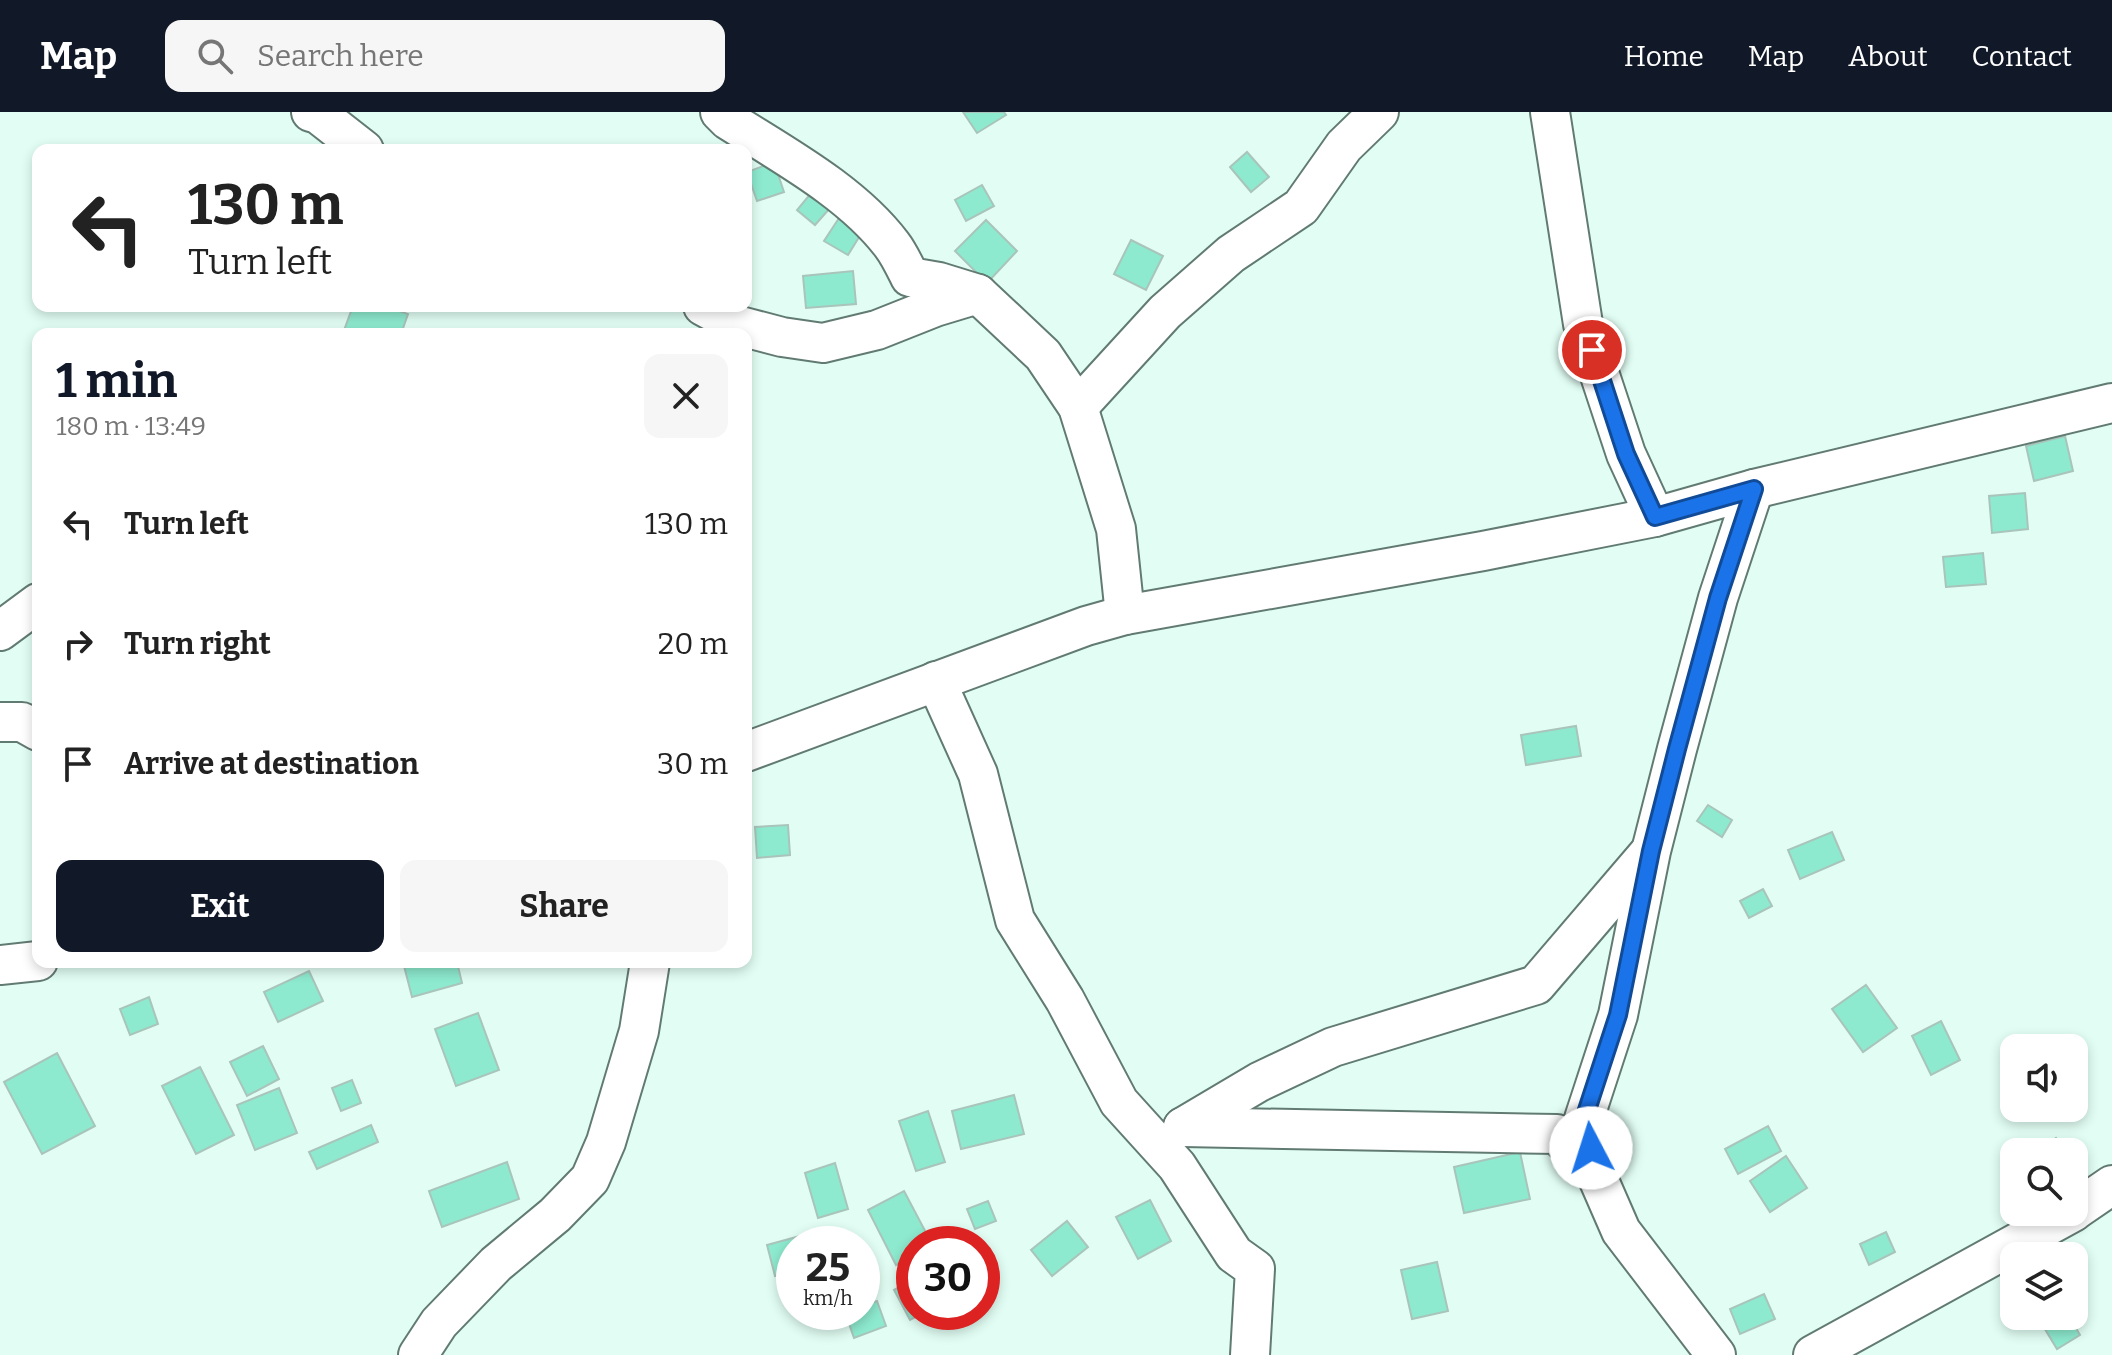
<!DOCTYPE html>
<meta charset="utf-8">
<style>
body{margin:0;font-family:Bitter,serif;background:#f6f6f6;color:#222;height:100vh;display:flex;flex-direction:column;font-size:30px;white-space:nowrap}
*{box-sizing:border-box;margin:0}
p{font-size:26px;color:#767676}
.icon{flex:none;width:44px;height:44px;fill:none;stroke:currentColor;stroke-width:2;stroke-linecap:round;stroke-linejoin:round}
.map{position:relative;flex:1;overflow:hidden}
.drawer{position:absolute;left:32px;top:216px;width:720px;height:640px;display:flex;flex-direction:column;background:#fff;border-radius:16px;box-shadow:0 4px 12px #0003}
.drawer>*{flex:none}
.top-card{position:absolute;left:32px;top:32px;width:720px;height:168px;border-radius:16px;box-shadow:0 4px 12px #0003;background:#fff;color:#222;overflow:hidden}
.buttons{position:absolute;left:2000px;top:922px;display:grid;gap:16px}
.buttons a{display:grid;place-items:center;width:88px;height:88px;border-radius:16px;background:#fff;box-shadow:0 4px 12px #0003;font-size:40px}
.speed{position:absolute;left:776px;top:1114px;display:flex;gap:16px;font-size:40px;font-weight:700;text-align:center}
.speed>*{display:grid;place-content:center;width:104px;height:104px;border-radius:50%;background:#fff;box-shadow:0 4px 12px #0003;line-height:1}
.speed small{font-size:20px;font-weight:400}
.speed .limit{border:12px solid #d22;background:#fff;color:#111}
.pin{position:absolute;display:grid;place-items:center;width:68px;height:68px;color:#fff;margin:-34px;border:4px solid #fff;border-radius:50%;box-shadow:0 2px 8px #0007}
.me{position:absolute;width:88px;margin:-44px;rotate:355deg;stroke-linejoin:round;filter:drop-shadow(0 0 6px #0008)}
.turn{display:flex;align-items:center;gap:28px;height:168px;padding:0 24px;font-size:36px}
.turn .icon{width:104px;height:104px;stroke-width:2.5}
.turn b{display:block;font-size:56px;line-height:68px}
.round{display:grid;place-items:center;flex:none;width:84px;height:84px;border-radius:16px;background:#f6f6f6}
.overview{display:flex;align-items:center;justify-content:space-between;height:136px;padding:0 24px}
h1{font-size:48px;font-weight:700;line-height:60px;color:#111827}
.cta{display:flex;gap:16px;margin-top:auto;padding:16px 24px}
.cta a{flex:1;height:92px;border-radius:16px;background:#111827;color:#fff;font-size:32px;font-weight:700;line-height:92px;text-align:center}
.cta a+a{background:#f6f6f6;color:#222}
ul{padding:0;list-style:none}
li{display:flex;align-items:center;gap:24px;height:120px;padding:0 24px}
li div{flex:1}
li b{display:block;font-size:30px}
li em{font-style:normal}
header{display:flex;align-items:center;gap:48px;box-sizing:border-box;height:112px;padding:0 40px;background:#111827;color:#fff}
header strong{font-size:38px}
nav{display:flex;gap:44px;margin-inline-start:auto;font-size:28px}
.search{width:560px;height:72px;background:#f6f6f6;display:flex;align-items:center;gap:20px;box-sizing:border-box;padding:0 28px;border-radius:16px;color:#767676;font-size:30px}
.map>svg:first-child{display:block}
.building{fill:#8deace;stroke:#a9c4bb;stroke-width:2}
.lines{fill:none;stroke-linecap:round;stroke-linejoin:round}
.minor-casing{stroke:#627b72;stroke-width:42}
.minor{stroke:#fff;stroke-width:38}
.route-casing{stroke:#114b97;stroke-width:20}
.route{stroke:#1a73e8;stroke-width:14}
</style>
<header>
<strong>Map</strong>
<div class="search"><svg class="icon" aria-label="search" viewBox="0 0 24 24"><circle cx="10" cy="10" r="6"/><path d="M15 15l6 6"/></svg>Search here</div>
<nav><a>Home</a><a>Map</a><a>About</a><a>Contact</a></nav>
</header>
<div class="map">
<svg width="2112" height="1243" viewBox="0 0 2112 1243">
<rect width="100%" height="100%" fill="#e2fef4"/>
<g class="building">
<polygon points="963,0 1004,0 1006,3 977,21"/>
<polygon points="1247,40 1269,65 1251,80 1230,55"/>
<polygon points="774,50 784,80 757,89 747,60"/>
<polygon points="982,73 994,94 966,109 955,88"/>
<polygon points="812,80 830,96 815,113 797,98"/>
<polygon points="841,103 864,117 848,143 824,129"/>
<polygon points="986,108 1017,139 987,171 955,139"/>
<polygon points="1131,128 1163,144 1146,178 1114,162"/>
<polygon points="853,159 856,192 806,196 803,164"/>
<polygon points="353,194 385,194 408,202 401,222 343,221"/>
<polygon points="2065,324 2073,359 2034,369 2026,334"/>
<polygon points="2025,381 2028,417 1992,421 1989,384"/>
<polygon points="1983,441 1986,472 1946,475 1943,445"/>
<polygon points="1576,614 1581,644 1526,653 1521,623"/>
<polygon points="1708,693 1732,708 1722,725 1697,709"/>
<polygon points="788,713 790,743 757,746 755,715"/>
<polygon points="1832,720 1844,748 1800,767 1788,738"/>
<polygon points="1763,777 1772,794 1749,806 1740,789"/>
<polygon points="403,850 457,850 462,871 412,885"/>
<polygon points="309,859 323,889 278,910 264,880"/>
<polygon points="1866,873 1897,916 1863,940 1832,897"/>
<polygon points="149,885 158,912 130,923 120,897"/>
<polygon points="478,901 499,958 456,974 435,917"/>
<polygon points="1941,909 1960,948 1931,963 1912,924"/>
<polygon points="263,934 279,967 247,984 230,950"/>
<polygon points="57,941 95,1014 42,1042 4,970"/>
<polygon points="200,955 234,1023 196,1042 162,974"/>
<polygon points="352,968 361,991 341,999 332,976"/>
<polygon points="279,976 297,1021 255,1038 237,993"/>
<polygon points="1014,983 1024,1022 961,1037 952,999"/>
<polygon points="928,999 945,1050 916,1059 899,1009"/>
<polygon points="371,1013 378,1030 317,1057 309,1040"/>
<polygon points="1768,1014 1781,1039 1738,1062 1725,1037"/>
<polygon points="2056,1026 2065,1040 2037,1040"/>
<polygon points="1520,1040 1530,1087 1464,1101 1454,1055"/>
<polygon points="1786,1044 1807,1076 1770,1100 1750,1069"/>
<polygon points="507,1050 519,1087 442,1115 429,1079"/>
<polygon points="835,1051 848,1097 818,1106 805,1061"/>
<polygon points="904,1079 932,1132 914,1132 914,1143 896,1153 868,1098"/>
<polygon points="1150,1088 1171,1129 1138,1147 1116,1105"/>
<polygon points="988,1089 996,1109 975,1117 967,1097"/>
<polygon points="1067,1109 1088,1135 1052,1164 1031,1138"/>
<polygon points="1886,1120 1895,1140 1869,1153 1860,1132"/>
<polygon points="800,1124 803,1132 794,1132 794,1159 775,1164 767,1133"/>
<polygon points="1437,1150 1448,1199 1412,1207 1401,1158"/>
<polygon points="914,1167 914,1200 925,1200 910,1208 894,1178"/>
<polygon points="1764,1182 1775,1207 1740,1222 1730,1197"/>
<polygon points="877,1189 886,1214 854,1226 845,1200 862,1200 862,1194"/>
<polygon points="2037,1204 2069,1204 2080,1223 2057,1237"/>
</g>
<g class="lines">
<defs>
<g id="minor">
<polyline points="311,0 318,2 364,38"/>
<path d="M720 0 728 8C783 43 852 80 892 133 899 142 905 155 910 165L939 170 978 182 1043 243 1078 295 1116 417 1125 503"/>
<polyline points="1550,0 1583,212 1626,342 1655,405"/>
<polyline points="703,194 740,214 782,225 823,231 877,218 935,195 978,182"/>
<polyline points="1078,295 1165,200 1231,142 1301,95 1344,34 1379,0"/>
<polyline points="0,519 38,491"/>
<polyline points="936,569 978,662 1015,808 1065,888 1119,990 1177,1054 1234,1142 1255,1157 1250,1243"/>
<polyline points="0,610 22,610 38,619"/>
<polyline points="746,640 1086,514 1125,503 1483,439 1655,405 1754,377 2112,291"/>
<polyline points="0,853 38,849"/>
<polyline points="1183,1015 1259,970 1333,935 1536,873 1649,741"/>
<polyline points="1183,1015 1557,1022 1596,1062"/>
<polyline points="2074,1099 2112,1073"/>
<polyline points="418,1243 439,1211 496,1152 555,1103 590,1067 606,1030 639,919 650,850"/>
<polyline points="1716,1243 1621,1119 1597,1064 1584,1007 1618,903 1651,739 1677,637 1718,486 1754,377"/>
<polyline points="1813,1243 2073,1100"/>
</g>
</defs>
<use href="#minor" class="minor-casing"/>
<use href="#minor" class="minor"/>
</g>
<g class="lines">
<defs>
<polyline id="route" points="1591,1036 1584,1007 1618,903 1651,739 1677,637 1718,486 1754,377 1655,405 1626,342 1592,238"/>
</defs>
<use href="#route" class="route-casing"/>
<use href="#route" class="route"/>
</g>
</svg>
<div class="buttons">
<a><svg class="icon" aria-label="sound" viewBox="0 0 24 24"><path d="M4 9h4l5-4v14l-5-4H4zM17 9q2 3 0 6"/></svg></a>
<a><svg class="icon" aria-label="search" viewBox="0 0 24 24"><circle cx="10" cy="10" r="6"/><path d="M15 15l6 6"/></svg></a>
<a><svg class="icon" aria-label="layers" viewBox="0 0 24 24"><path d="M12 4l9 5-9 5-9-5zM3 14l9 5 9-5"/></svg></a>
</div>
<div class="speed"><div>25<small>km/h</small></div><div class="limit">30</div></div>
<div class="pin" style="left:1592px;top:238px;background:#d93025"><svg class="icon" aria-label="arrive" viewBox="0 0 24 24"><path d="M6 21V4h12l-3 4 3 4H6"/></svg></div>
<svg class="me" style="left:1591px;top:1036px" viewBox="-20 -20 40 40"><circle r="19" fill="#fff"/><path d="M0-13L10 11 0 6-10 11z" fill="#1a73e8"/></svg>
<div class="top-card">
<div class="turn"><svg class="icon" aria-label="left" viewBox="0 0 24 24"><path d="M17 20v-9H6M10 6l-5 5 5 5"/></svg><div><b>130 m</b>Turn left</div></div>
</div>
<section class="drawer">
<div class="overview"><div><h1>1 min</h1><p>180 m · 13:49</p></div><a class="round"><svg class="icon" aria-label="close" viewBox="0 0 24 24"><path d="M6 6l12 12M18 6L6 18"/></svg></a></div>
<ul>
<li><svg class="icon" aria-label="left" viewBox="0 0 24 24"><path d="M17 20v-9H6M10 6l-5 5 5 5"/></svg><div><b>Turn left</b></div><em>130 m</em></li>
<li><svg class="icon" aria-label="right" viewBox="0 0 24 24"><path d="M7 20v-9h11M14 6l5 5-5 5"/></svg><div><b>Turn right</b></div><em>20 m</em></li>
<li><svg class="icon" aria-label="arrive" viewBox="0 0 24 24"><path d="M6 21V4h12l-3 4 3 4H6"/></svg><div><b>Arrive at destination</b></div><em>30 m</em></li>
</ul>
<div class="cta"><a>Exit</a><a>Share</a></div>
</section>
</div>
